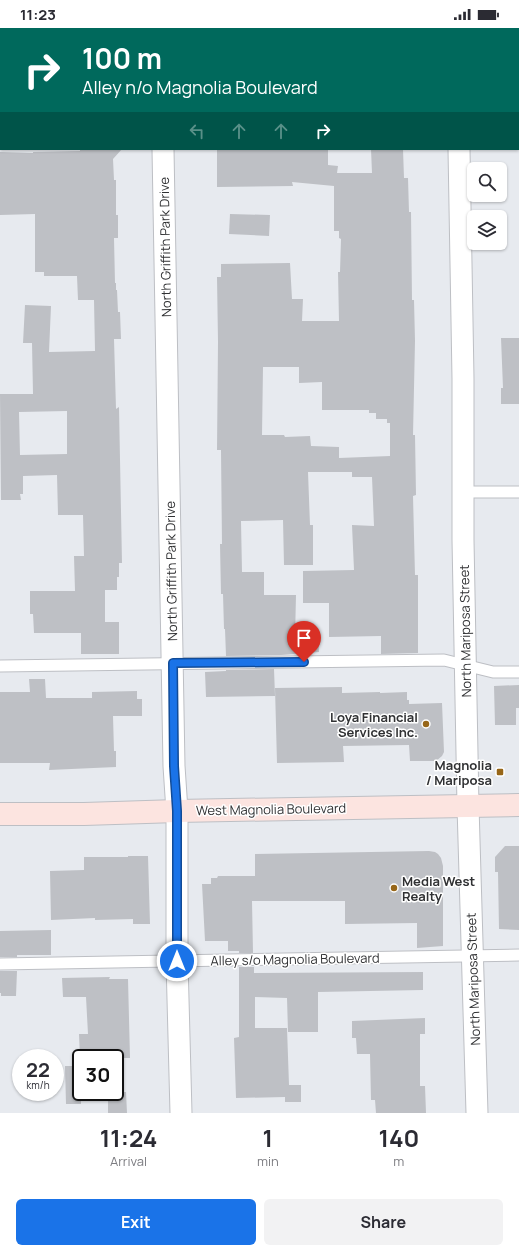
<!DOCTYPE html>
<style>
body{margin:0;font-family:Manrope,sans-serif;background:#f2f2f3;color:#2b2b33;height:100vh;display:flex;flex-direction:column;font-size:15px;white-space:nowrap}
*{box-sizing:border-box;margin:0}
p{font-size:13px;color:#7c7c81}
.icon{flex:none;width:22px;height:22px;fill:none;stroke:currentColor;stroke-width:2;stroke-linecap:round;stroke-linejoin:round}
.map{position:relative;height:1085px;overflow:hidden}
.side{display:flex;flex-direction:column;background:#fff;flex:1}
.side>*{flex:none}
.banner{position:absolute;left:0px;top:0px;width:519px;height:122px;box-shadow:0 1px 3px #0004;background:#00695c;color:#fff;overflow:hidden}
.buttons{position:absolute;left:467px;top:134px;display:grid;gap:8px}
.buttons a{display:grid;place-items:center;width:40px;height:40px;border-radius:6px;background:#fff;box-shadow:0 1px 3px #0004;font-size:20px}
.speed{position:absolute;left:12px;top:1021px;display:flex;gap:8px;font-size:20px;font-weight:700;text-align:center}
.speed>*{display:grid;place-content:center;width:52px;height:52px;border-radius:50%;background:#fff;box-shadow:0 1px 3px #0004;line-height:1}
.speed small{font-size:10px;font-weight:400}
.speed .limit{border:2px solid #111;border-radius:6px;background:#fff;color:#111}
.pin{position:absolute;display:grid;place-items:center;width:34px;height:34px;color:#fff;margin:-41px -17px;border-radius:50% 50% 50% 0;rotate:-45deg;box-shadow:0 0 4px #0007}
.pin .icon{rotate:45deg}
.me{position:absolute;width:44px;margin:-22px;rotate:0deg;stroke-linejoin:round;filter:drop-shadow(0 0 3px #0008)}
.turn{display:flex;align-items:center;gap:14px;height:84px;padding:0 16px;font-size:18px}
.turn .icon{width:52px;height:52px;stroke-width:2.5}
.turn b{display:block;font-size:28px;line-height:34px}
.lanes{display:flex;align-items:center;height:38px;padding:0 16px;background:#0003;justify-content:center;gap:20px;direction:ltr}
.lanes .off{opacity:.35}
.eta{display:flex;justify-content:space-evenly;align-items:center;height:68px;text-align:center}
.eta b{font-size:24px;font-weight:700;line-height:28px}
.action{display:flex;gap:8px;margin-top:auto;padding:8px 16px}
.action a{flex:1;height:46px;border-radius:6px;background:#1a73e8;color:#fff;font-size:16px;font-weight:700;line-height:46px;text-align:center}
.action a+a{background:#f2f2f3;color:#2b2b33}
.status{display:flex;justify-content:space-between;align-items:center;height:28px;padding:0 20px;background:#fff;direction:ltr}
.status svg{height:11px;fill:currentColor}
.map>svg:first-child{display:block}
.building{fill:#bec0c5;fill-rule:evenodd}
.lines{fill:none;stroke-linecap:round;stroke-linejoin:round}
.lane-casing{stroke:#bdbfc4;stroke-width:13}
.street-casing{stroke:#bdbfc4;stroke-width:23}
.secondary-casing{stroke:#bdbfc4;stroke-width:24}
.lane{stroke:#fff;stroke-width:11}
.street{stroke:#fff;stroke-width:21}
.secondary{stroke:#fce4e0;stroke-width:22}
.route-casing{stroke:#114b97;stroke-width:10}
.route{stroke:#1a73e8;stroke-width:7}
.poi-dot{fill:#976618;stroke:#fff;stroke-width:1.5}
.labels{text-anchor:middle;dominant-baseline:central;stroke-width:3;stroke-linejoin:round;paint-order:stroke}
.street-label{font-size:13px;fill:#303133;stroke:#fff}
.poi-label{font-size:13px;font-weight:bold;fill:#303133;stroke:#fff;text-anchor:end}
</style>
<div class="status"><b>11:23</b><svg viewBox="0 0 49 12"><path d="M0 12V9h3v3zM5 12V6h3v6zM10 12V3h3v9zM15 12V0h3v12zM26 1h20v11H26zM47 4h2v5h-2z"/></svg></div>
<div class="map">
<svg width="519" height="1085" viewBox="0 0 519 1085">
<rect width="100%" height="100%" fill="#e7eaef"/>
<g class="building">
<path d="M80 121H122L113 131 114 152H116V187H118V210H114L115 255H116V262H117L118 284H120L121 311H114L116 381 119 379 122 535H119V549H117V562H105V594H119V626H81V605H34L33 586H30V563H75L74 528H84L83 487H58L57 447 23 448V466H20L21 472H1L0 366H33L32 315H23L25 277 51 278 49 324 95 323 94 272H78L77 248H44V244H35V186L0 187V124L33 125V124L80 123ZM67 383V426L20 427 19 384Z"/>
<path d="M217 121H328V137L338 138 337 145H372L371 121H403L404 150H408L409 184H411L412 272H414L415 313 413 407H415L416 467 413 468 415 547H418V625L381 626V608L329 609V575H303V543L354 542 352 497 374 498 372 449H352V444H308L310 497H313V537H284L283 492 241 493 242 544H264V567H296L295 610 318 609 319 624 281 627 226 628 225 601H224L223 566H221L220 516H222L221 422H217L218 314 217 249H221V236L290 235 292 271H303L302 293H339L338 244H340L341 211 339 210V203H334V158L292 154 293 158 217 159ZM263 339H299V355L322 354V382H369V385H376V391H387V395H390V428L339 430V419L311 418 310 408 285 409 284 407H262Z"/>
<polygon points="230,186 270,187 269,208 229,206"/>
<polygon points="501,310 519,310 519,376 501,376 501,360 503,360"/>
<polygon points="274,641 275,668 206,669 205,644 226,643 226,642"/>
<polygon points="29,651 45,651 46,670 92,670 92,664 137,663 137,671 142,671 142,688 113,688 114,723 116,723 116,739 49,742 50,735 0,735 0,664 30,664"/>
<polygon points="519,657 519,680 516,680 516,697 495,697 494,658"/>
<polygon points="342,659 342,665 380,664 380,665 407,664 407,672 409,672 409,676 442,675 444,724 442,728 436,733 410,733 409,717 343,718 344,734 277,735 275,660"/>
<polygon points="505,818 519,818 519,902 499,901 498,844 495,844 495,829"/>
<polygon points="429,823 435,824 438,826 441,830 443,838 443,918 417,920 417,895 345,896 345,873 252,873 253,925 239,925 239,923 228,923 228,913 205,913 202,856 211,856 211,850 217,850 218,848 255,848 255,826"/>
<polygon points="128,828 148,828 150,896 133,896 133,891 95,892 95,890 51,892 50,843 84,842 84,829 128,829"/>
<polygon points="51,902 51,927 17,927 17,929 0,929 0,903"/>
<polygon points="239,939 254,939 254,945 423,944 423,962 318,964 318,1004 288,1004 287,970 255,969 255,1000 287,1000 289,1057 301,1057 301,1074 285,1074 285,1069 236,1070 234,1010 239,1009"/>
<polygon points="0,943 17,943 16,968 1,968 1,965 0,965"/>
<polygon points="110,949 109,951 128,951 130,1030 80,1030 79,1006 88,1006 86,969 63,969 62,950"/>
<polygon points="425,990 425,1006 420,1006 420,1058 425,1058 426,1085 376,1085 375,1072 371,1072 370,1026 357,1026 356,1010 352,1010 352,993"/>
<polygon points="65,1038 81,1038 81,1076 66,1076"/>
<polygon points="108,1064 126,1064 127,1085 108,1085"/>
</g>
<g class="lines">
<defs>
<g id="lane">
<polyline points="457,1 519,1"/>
<polyline points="463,464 519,464"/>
<polyline points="0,638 444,632 493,644 519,644"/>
<polyline points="0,936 519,927"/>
</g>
<g id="street">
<polyline points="161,0 161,1"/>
<polyline points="457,0 457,1"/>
<polyline points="163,121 174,738 177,783 177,933 181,1085"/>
<polyline points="459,121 463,350 463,512 468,778 477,1085"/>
</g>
<polyline id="secondary" points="0,786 84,786 177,783 519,777"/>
</defs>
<use href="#lane" class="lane-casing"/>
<use href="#street" class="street-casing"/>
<use href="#secondary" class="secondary-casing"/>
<use href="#lane" class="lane"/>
<use href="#street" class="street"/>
<use href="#secondary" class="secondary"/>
</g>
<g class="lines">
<defs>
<polyline id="route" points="177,933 177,783 174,738 173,635 304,634"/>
</defs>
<use href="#route" class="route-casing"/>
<use href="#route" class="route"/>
</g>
<g class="poi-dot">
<circle cx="426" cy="696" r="4"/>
<rect x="496" y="740" width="8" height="8" rx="2"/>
<circle cx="394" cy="860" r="4"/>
</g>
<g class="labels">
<g class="street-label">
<text transform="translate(165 219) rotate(-91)">North Griffith Park Drive</text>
<text transform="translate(171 543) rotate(-91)">North Griffith Park Drive</text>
<text transform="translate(465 603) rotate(-91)">North Mariposa Street</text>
<text transform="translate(271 781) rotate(-1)">West Magnolia Boulevard</text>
<text transform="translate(295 931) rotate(-1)">Alley s/o Magnolia Boulevard</text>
<text transform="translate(473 951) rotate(-92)">North Mariposa Street</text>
</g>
<g class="poi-label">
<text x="418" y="689">Loya Financial<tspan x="418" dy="15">Services Inc.</tspan></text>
<text x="492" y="737">Magnolia<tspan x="492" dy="15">/ Mariposa</tspan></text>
<text x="402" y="853" text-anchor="start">Media West<tspan x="402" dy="15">Realty</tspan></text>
</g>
</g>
</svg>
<div class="buttons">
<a><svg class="icon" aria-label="search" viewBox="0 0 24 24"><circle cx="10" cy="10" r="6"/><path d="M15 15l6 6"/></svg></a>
<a><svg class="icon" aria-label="layers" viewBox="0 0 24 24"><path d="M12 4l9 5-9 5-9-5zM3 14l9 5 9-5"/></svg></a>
</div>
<div class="speed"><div>22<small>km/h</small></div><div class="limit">30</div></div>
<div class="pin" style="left:304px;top:634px;background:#d93025"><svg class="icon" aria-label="arrive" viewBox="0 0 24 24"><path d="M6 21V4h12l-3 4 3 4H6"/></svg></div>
<svg class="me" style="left:177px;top:933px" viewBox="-20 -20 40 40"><circle r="17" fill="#1a73e8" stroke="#fff" stroke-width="3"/><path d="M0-11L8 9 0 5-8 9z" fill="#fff"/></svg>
<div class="banner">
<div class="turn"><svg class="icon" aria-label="right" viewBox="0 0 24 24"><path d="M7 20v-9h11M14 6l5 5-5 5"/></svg><div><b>100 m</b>Alley n/o Magnolia Boulevard</div></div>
<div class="lanes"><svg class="icon off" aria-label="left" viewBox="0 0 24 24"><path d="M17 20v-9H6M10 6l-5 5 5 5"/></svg><svg class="icon off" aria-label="ahead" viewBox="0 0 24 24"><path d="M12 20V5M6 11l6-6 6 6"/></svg><svg class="icon off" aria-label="ahead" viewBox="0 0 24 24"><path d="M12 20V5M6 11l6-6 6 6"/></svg><svg class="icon" aria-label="right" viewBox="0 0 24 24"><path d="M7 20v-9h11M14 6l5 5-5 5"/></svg></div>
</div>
</div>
<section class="side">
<div class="eta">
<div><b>11:24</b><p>Arrival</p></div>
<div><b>1</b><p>min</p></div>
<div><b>140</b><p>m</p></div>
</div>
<div class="action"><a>Exit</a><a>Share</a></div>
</section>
